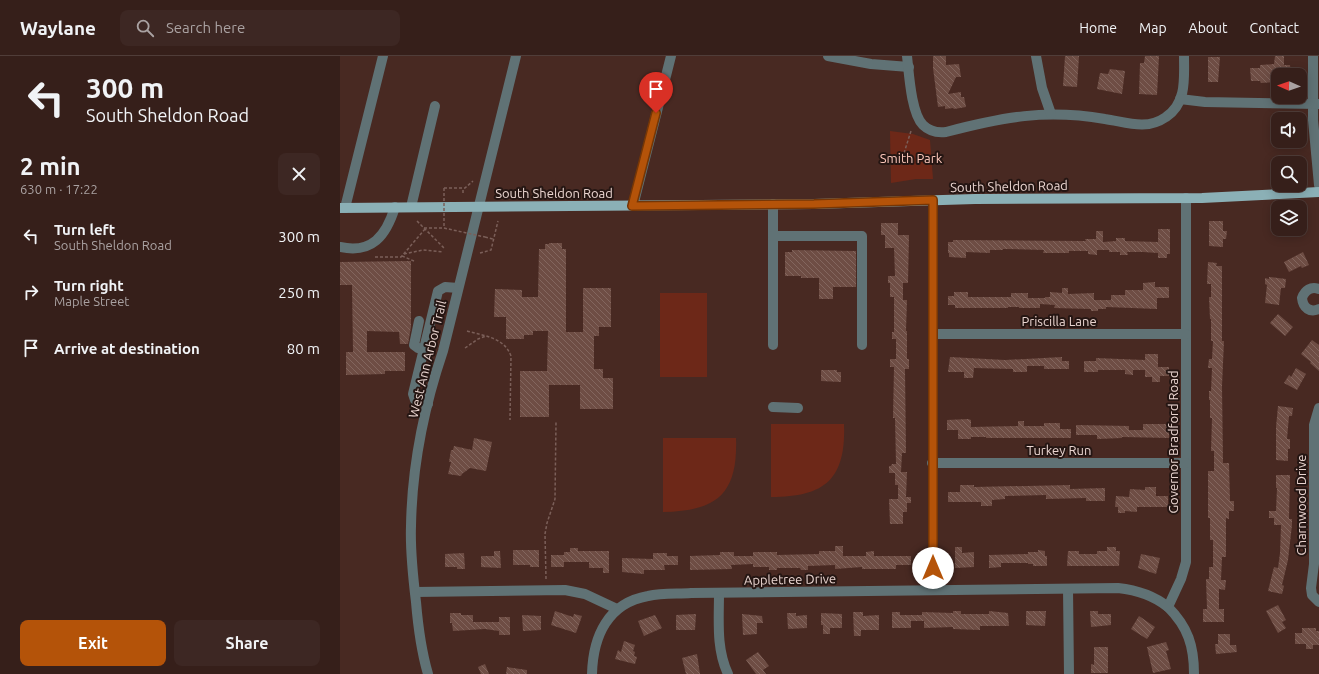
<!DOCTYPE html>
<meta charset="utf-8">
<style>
body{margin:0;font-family:Ubuntu,sans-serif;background:#3d2723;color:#f1f3f6;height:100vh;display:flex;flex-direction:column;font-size:15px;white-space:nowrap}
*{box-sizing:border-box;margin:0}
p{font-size:13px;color:#aaa2a2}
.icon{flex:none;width:22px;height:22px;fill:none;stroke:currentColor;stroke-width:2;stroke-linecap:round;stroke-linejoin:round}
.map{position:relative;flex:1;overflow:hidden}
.panel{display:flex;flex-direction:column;background:#361f1a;width:340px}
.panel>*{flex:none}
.guide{background:#361f1a;color:#f1f3f6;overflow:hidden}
.needle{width:26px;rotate:272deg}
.fabs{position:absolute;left:931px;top:12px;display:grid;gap:8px}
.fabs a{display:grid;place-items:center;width:36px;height:36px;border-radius:8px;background:#361f1a;box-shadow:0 2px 10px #0003,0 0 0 1px #503d39;font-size:20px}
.pin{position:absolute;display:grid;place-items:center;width:34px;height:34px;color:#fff;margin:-41px -17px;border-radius:50% 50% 50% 0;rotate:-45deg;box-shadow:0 0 4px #0007}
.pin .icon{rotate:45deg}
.me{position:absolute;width:44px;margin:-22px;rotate:0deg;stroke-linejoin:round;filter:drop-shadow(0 0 3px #0008)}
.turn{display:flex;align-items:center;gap:14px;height:84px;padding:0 20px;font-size:18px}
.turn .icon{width:52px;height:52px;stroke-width:2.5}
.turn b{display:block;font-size:28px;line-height:34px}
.round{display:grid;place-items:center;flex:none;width:42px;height:42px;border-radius:8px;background:#3d2723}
.summary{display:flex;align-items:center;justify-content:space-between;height:68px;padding:0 20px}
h1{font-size:24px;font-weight:700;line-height:30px}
.button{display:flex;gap:8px;margin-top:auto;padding:8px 20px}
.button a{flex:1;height:46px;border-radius:8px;background:#b45309;color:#fff;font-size:16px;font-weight:700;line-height:46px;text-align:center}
.button a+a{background:#3d2723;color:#f1f3f6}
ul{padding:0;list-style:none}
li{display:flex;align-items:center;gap:12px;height:56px;padding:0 20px}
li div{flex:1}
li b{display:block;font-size:15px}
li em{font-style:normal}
header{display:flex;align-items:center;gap:24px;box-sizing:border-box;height:56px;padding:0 20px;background:#361f1a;border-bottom:1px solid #503d39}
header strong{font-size:19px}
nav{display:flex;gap:22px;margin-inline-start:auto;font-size:14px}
.search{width:280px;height:36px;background:#3d2723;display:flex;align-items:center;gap:10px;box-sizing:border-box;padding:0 14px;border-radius:8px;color:#aaa2a2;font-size:15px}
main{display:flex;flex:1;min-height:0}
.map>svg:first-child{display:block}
.green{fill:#6d2818}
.building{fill:url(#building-back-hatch)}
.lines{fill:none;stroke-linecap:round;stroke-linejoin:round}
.path{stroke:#7b5f59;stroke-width:1.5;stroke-dasharray:3 2;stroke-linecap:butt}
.minor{stroke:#607275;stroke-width:10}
.major{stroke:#8bb0b6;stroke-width:10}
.path-bridge{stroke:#7b5f59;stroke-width:1.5;stroke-dasharray:3 2;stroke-linecap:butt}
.route-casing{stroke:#753606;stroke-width:10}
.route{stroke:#b45309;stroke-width:7}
.labels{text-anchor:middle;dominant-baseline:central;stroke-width:4;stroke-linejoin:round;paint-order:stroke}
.park-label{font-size:13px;fill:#fdc8bb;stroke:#251613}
.street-label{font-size:13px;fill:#ead5d0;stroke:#251613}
</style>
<header>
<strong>Waylane</strong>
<div class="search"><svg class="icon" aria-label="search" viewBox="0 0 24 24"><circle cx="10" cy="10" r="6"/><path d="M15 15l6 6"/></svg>Search here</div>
<nav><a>Home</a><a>Map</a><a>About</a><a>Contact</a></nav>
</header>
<main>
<section class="panel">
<div class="guide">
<div class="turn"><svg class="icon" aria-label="left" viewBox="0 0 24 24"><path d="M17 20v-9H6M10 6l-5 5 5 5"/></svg><div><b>300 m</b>South Sheldon Road</div></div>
</div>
<div class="summary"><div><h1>2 min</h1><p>630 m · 17:22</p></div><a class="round"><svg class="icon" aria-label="close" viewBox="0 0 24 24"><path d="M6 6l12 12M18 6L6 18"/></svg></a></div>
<ul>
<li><svg class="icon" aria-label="left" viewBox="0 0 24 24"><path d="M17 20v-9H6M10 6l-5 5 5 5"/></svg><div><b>Turn left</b><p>South Sheldon Road</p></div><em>300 m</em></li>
<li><svg class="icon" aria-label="right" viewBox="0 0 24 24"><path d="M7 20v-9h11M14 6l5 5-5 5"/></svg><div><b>Turn right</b><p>Maple Street</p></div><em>250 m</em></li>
<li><svg class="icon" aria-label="arrive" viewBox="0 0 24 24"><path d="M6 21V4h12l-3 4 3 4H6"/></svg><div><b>Arrive at destination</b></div><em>80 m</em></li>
</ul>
<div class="button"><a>Exit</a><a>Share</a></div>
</section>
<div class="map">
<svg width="979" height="618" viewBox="0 0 979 618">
<defs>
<pattern id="building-back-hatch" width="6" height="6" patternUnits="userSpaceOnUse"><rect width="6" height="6" fill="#6e4d44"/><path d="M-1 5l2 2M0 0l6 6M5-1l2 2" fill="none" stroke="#83665e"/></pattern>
</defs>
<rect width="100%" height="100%" fill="#482922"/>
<g class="green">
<polygon points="550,75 573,78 590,84 593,123 576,123 551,127"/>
<rect x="320" y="237" width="47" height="84"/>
<path d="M431 368H504C506 423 485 441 431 441Z"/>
<path d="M323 382H396C398 438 377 455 323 456Z"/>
</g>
<g class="building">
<polygon points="593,0 606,0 606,9 619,8 621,21 616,21 608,38 621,36 621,41 624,41 626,51 614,53 613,52 605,53 605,50 598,51 593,12"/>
<polygon points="725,0 739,0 737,31 723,30"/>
<polygon points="805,0 819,0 817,39 799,38 800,7 804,7"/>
<polygon points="935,0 944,0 944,9 950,9 951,18 938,19 938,26 921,27 920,25 911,25 910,12 920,12 920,9 934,8"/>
<polygon points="868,1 880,1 878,26 868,26"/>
<polygon points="770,13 785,15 782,38 757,33 760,17 768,18"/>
<polygon points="869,165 883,165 883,175 887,175 886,183 883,183 883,191 869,190"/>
<polygon points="541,167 558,167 558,179 569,179 568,227 563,227 563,244 567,244 566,275 567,275 567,303 569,303 569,313 565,313 566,397 562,397 561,416 567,416 566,441 571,441 571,447 567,447 567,456 563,456 563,468 550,468 549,443 558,443 558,429 555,429 555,417 549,417 549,410 551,410 552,408 556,408 555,362 553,362 554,311 550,311 550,303 556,303 556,283 552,283 552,276 554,276 554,241 550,241 550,227 548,227 548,220 555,220 554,192 545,192 545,179 541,179"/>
<polygon points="818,173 830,173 830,198 827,198 827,202 818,202 818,197 803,196 787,196 788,199 780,199 780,196 769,196 769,194 757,194 757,199 748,198 748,195 729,195 729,197 703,197 704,194 663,193 663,194 650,194 650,197 626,196 626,202 609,201 609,197 608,197 608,186 613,186 613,184 746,185 745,183 756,183 756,175 763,175 763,186 776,185 776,182 785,182 785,185 818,186"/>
<polygon points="209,187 222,187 222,193 226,193 226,276 243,276 243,232 271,232 271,271 259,271 259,280 254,280 254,313 263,313 263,322 273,322 273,353 240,353 240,329 209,329 209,361 180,361 180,315 207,315 208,275 193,275 193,279 184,279 184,283 166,283 166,261 154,261 155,233 182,234 182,241 198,241 199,193 205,193 205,188 209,188"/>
<polygon points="452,194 516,195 516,231 493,231 493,243 479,243 479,222 461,222 461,220 445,220 445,196 452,196"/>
<polygon points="963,196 969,209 962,212 961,210 949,216 944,206"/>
<polygon points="71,205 71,271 68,288 60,288 59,276 27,275 27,296 65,296 65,315 45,315 45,318 6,319 6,296 13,296 12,229 0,229 0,206"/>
<polygon points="868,206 877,207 876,210 882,210 882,285 884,285 882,330 883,407 889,407 890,445 894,445 894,455 889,455 889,463 886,462 886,501 882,501 881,524 886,524 885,534 879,533 879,553 884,553 884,566 863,566 863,553 867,553 866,523 869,523 869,511 873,511 873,484 870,484 870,462 868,462 868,415 874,415 874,395 871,395 872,362 870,362 870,344 869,344 869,335 871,335 872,312 868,312 869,303 872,303 873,285 871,285 871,263 870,263 869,241 871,241 871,228 867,228"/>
<polygon points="929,221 946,223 945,232 941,232 939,249 925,247 927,229 925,228 925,222 929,223"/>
<polygon points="815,226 815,231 829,231 829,242 817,242 817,253 766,251 766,253 758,253 758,255 751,255 751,253 714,252 715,249 700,248 700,252 679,252 679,251 668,251 668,252 615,252 615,249 608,249 608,240 614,240 614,236 628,236 628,241 671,241 671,237 688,237 688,242 705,242 705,241 710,241 710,236 722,237 722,232 728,232 728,238 754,237 754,244 771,244 771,239 785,239 785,234 803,234 803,227"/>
<polygon points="938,258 953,271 945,280 930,267"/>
<polygon points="972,284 979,289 979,315 970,307 971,306 961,298"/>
<polygon points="805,298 818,298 818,311 829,311 829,320 820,320 820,326 812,326 812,321 805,321 805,314 793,314 793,319 785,318 785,314 758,314 758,316 744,316 744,305 756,305 756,302 805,304"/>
<polygon points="610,301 665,304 722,301 722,305 729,305 729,313 704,313 704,310 687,310 687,316 673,316 673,313 634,312 633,322 624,322 624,316 608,316"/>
<polygon points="956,312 966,318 957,334 944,327 949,319 951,321"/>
<polygon points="481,314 497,314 497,316 501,316 501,326 481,325"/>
<polygon points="938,350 953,352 952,360 949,360 947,383 950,383 950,393 948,393 948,405 936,404 936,371"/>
<polygon points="628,363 631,364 631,371 678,370 678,365 684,365 684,370 704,370 704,367 720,367 720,373 731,373 731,382 646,382 646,381 631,381 631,383 618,383 618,374 607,374 607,364"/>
<polygon points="803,368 829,368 829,382 782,381 782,382 757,383 757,379 736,379 736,369 789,370 789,374 803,374"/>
<polygon points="134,382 152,386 146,415 130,412 122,418 121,420 108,418 111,406 109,406 111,394 113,394 114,390 132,394"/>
<polygon points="936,419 950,419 949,463 952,463 952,469 948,504 942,529 944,530 942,538 928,535 934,511 938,512 940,497 941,469 934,469 934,462 929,462 929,455 936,455 937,432 936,432"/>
<polygon points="620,429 634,429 634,431 730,429 730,433 765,432 765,445 746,445 746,442 706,443 706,439 665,440 665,443 652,444 652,450 641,450 641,446 608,446 608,436 620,436"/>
<polygon points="805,431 816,431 816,440 828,440 828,451 797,451 797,456 785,455 785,457 778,457 778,451 775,451 776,440 789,441 790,433 805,434"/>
<polygon points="495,490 503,490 503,500 526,500 526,496 534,495 534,500 571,500 571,509 556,509 556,513 522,513 522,511 495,513 495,509 468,510 468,514 461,514 460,512 437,512 437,514 429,514 429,511 413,511 413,508 391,509 392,513 350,514 350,500 380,499 380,496 394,496 394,500 413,500 413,496 437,496 437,499 479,498 479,495 495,495"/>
<polygon points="615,491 622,491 622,497 634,496 634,511 615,512"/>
<polygon points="767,491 776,491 776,495 780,495 779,510 727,510 728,495 739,495 739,498 757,498 757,495 767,495"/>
<polygon points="230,492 238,492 238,495 269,495 269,517 263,517 263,512 249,512 249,506 224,506 224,511 211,511 211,499 224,499 224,496 230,496"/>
<polygon points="173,494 199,494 199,511 190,511 190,509 173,509"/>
<polygon points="698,494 705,495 705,500 707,500 707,510 693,510 693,508 688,508 688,507 661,507 661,511 649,512 649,499 688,498 688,496 698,496"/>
<polygon points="154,495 160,495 161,512 141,511 141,500 154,500"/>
<polygon points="124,497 125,513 117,513 117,511 105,511 105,498"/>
<polygon points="313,497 327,497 327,500 338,500 338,509 324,509 325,514 304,514 304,518 282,516 282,502 313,503"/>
<polygon points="801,498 820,502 816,518 798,512"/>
<polygon points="938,549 946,564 942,566 946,572 938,577 926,555"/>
<polygon points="215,555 233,561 234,558 242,560 236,577 211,569"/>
<polygon points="613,555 621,555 621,558 649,558 649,555 668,557 669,570 640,570 640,574 613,573 613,571 584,572 584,565 571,565 571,572 552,572 552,556 560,556 560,559 582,559 582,556 613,557"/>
<polygon points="686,555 706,555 705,570 686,569"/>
<polygon points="750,555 758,555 758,558 771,558 771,569 751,571"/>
<polygon points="513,556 523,556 523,560 539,559 539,574 521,574 521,580 514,580"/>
<polygon points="110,557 121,557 121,559 133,559 133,566 159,566 159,561 170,561 170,579 159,579 159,575 145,573 113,575 112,567 110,567"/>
<polygon points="447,557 456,557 456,560 467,559 467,572 448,573"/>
<polygon points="481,557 502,558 502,572 490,572 490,578 483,578 483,569 481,569"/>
<polygon points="356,558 355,574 336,574 336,559"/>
<polygon points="402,558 422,560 423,567 417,567 417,578 403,579"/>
<polygon points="182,559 201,560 201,574 183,575"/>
<polygon points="315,559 322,572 304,580 298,565"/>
<polygon points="799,560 815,571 807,583 791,573"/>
<polygon points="962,572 976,572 976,575 979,575 979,589 973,589 973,593 966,593 966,588 955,588 955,577 962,577"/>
<polygon points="878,578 890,578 890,589 896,589 897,596 876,598 875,588 878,588"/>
<polygon points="284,585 295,589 293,595 295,596 294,600 297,601 295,608 275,603 278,594 281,596"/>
<polygon points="826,586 829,594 826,595 831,613 813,617 807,591"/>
<polygon points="754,591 768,591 768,617 751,617 751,608 754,609"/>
<polygon points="418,596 429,610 423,614 426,618 416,618 406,604"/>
<polygon points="357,598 360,618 346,618 342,602"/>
<polygon points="145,608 149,618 141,618 138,611"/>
<polygon points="167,611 187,614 187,618 166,618"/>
</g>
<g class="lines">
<g class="path">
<polyline points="564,97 571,75"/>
<polyline points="104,132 125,132 133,125"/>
<polyline points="123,137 123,132"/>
<polyline points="77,165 104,192"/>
<polyline points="84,172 104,172"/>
<polyline points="145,181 153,183"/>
<polyline points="140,197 151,194 158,165"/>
<polyline points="64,198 83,194 103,196"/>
<polyline points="62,200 74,205"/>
<polyline points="35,201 61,201 85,173"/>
<path d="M127 275C144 280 164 281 171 300L170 364"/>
<polyline points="125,292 138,283 146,280"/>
<polyline points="206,523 205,478 207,467 215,443 216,366"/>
</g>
<g class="minor">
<polyline points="488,0 531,8 569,11"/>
<path d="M567 0C569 17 571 57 583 69 589 75 597 77 606 76 663 61 705 53 765 63 786 66 806 75 826 61 847 47 844 22 844 0"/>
<polyline points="696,0 702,32 711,58"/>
<polyline points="973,0 973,64 979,129"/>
<polyline points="840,43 865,46 979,48"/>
<path d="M846 142V506L841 523 828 551C848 571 854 590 854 618"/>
<polyline points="593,145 593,534"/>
<polyline points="433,148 433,289"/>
<polyline points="293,150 331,0"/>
<polyline points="71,151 95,50"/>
<polyline points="5,152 43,0"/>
<polyline points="433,180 522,180 522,289"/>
<path d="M0 191C32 198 46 180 55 151"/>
<path d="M979 233C971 230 965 234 962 242 963 252 970 257 979 253"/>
<polyline points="79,265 74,289 78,292 84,294"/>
<polyline points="593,278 846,278"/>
<polyline points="88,348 75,344 73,338 98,235 105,231 118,232"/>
<polyline points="433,351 458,352"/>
<polyline points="979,352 974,369 974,508 971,532 972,539 979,546"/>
<polyline points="592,407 846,407"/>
<polyline points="728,533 729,618"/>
<polyline points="75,536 225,534 245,538 277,553"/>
<path d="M379 537C379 564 376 593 388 618"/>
<path d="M88 618C81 594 78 570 76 546 73 521 70 496 71 470 72 411 84 351 103 295L176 0"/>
<path d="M252 618C253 580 268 547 308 540 322 537 337 538 351 537L778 532C797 534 813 539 828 551"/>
</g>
<polyline class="major" points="0,152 474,148 635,143 862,142 979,136"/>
<polyline class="path-bridge" points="104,132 104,172 145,181"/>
</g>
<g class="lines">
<defs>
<polyline id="route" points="316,57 292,150 474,148 593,144 593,512"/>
</defs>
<use href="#route" class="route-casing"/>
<use href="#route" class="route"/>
</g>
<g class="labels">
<g class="park-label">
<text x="571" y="102">Smith Park</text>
</g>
<g class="street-label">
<text transform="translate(669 130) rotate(-1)">South Sheldon Road</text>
<text x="214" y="137">South Sheldon Road</text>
<text x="719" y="265">Priscilla Lane</text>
<text transform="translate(87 303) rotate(-76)">West Ann Arbor Trail</text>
<text transform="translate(833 386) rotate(-90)">Governor Bradford Road</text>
<text x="719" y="394">Turkey Run</text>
<text transform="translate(961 449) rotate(-90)">Charnwood Drive</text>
<text transform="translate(450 523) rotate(-1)">Appletree Drive</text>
</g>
</g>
</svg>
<div class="fabs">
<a><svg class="needle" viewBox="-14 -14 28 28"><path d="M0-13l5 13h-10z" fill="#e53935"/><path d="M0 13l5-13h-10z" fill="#aaa2a2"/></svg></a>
<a><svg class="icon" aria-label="sound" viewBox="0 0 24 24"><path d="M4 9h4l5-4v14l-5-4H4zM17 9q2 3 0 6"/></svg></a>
<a><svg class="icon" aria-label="search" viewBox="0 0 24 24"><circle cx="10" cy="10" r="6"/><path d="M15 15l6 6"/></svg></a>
<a><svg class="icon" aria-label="layers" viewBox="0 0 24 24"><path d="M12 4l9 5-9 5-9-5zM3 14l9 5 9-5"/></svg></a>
</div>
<div class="pin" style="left:316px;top:57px;background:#d93025"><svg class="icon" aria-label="arrive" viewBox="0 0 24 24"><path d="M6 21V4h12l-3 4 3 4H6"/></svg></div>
<svg class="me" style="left:593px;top:512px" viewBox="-20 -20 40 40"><circle r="19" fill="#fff"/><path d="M0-13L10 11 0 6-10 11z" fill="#b45309"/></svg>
</div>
</main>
